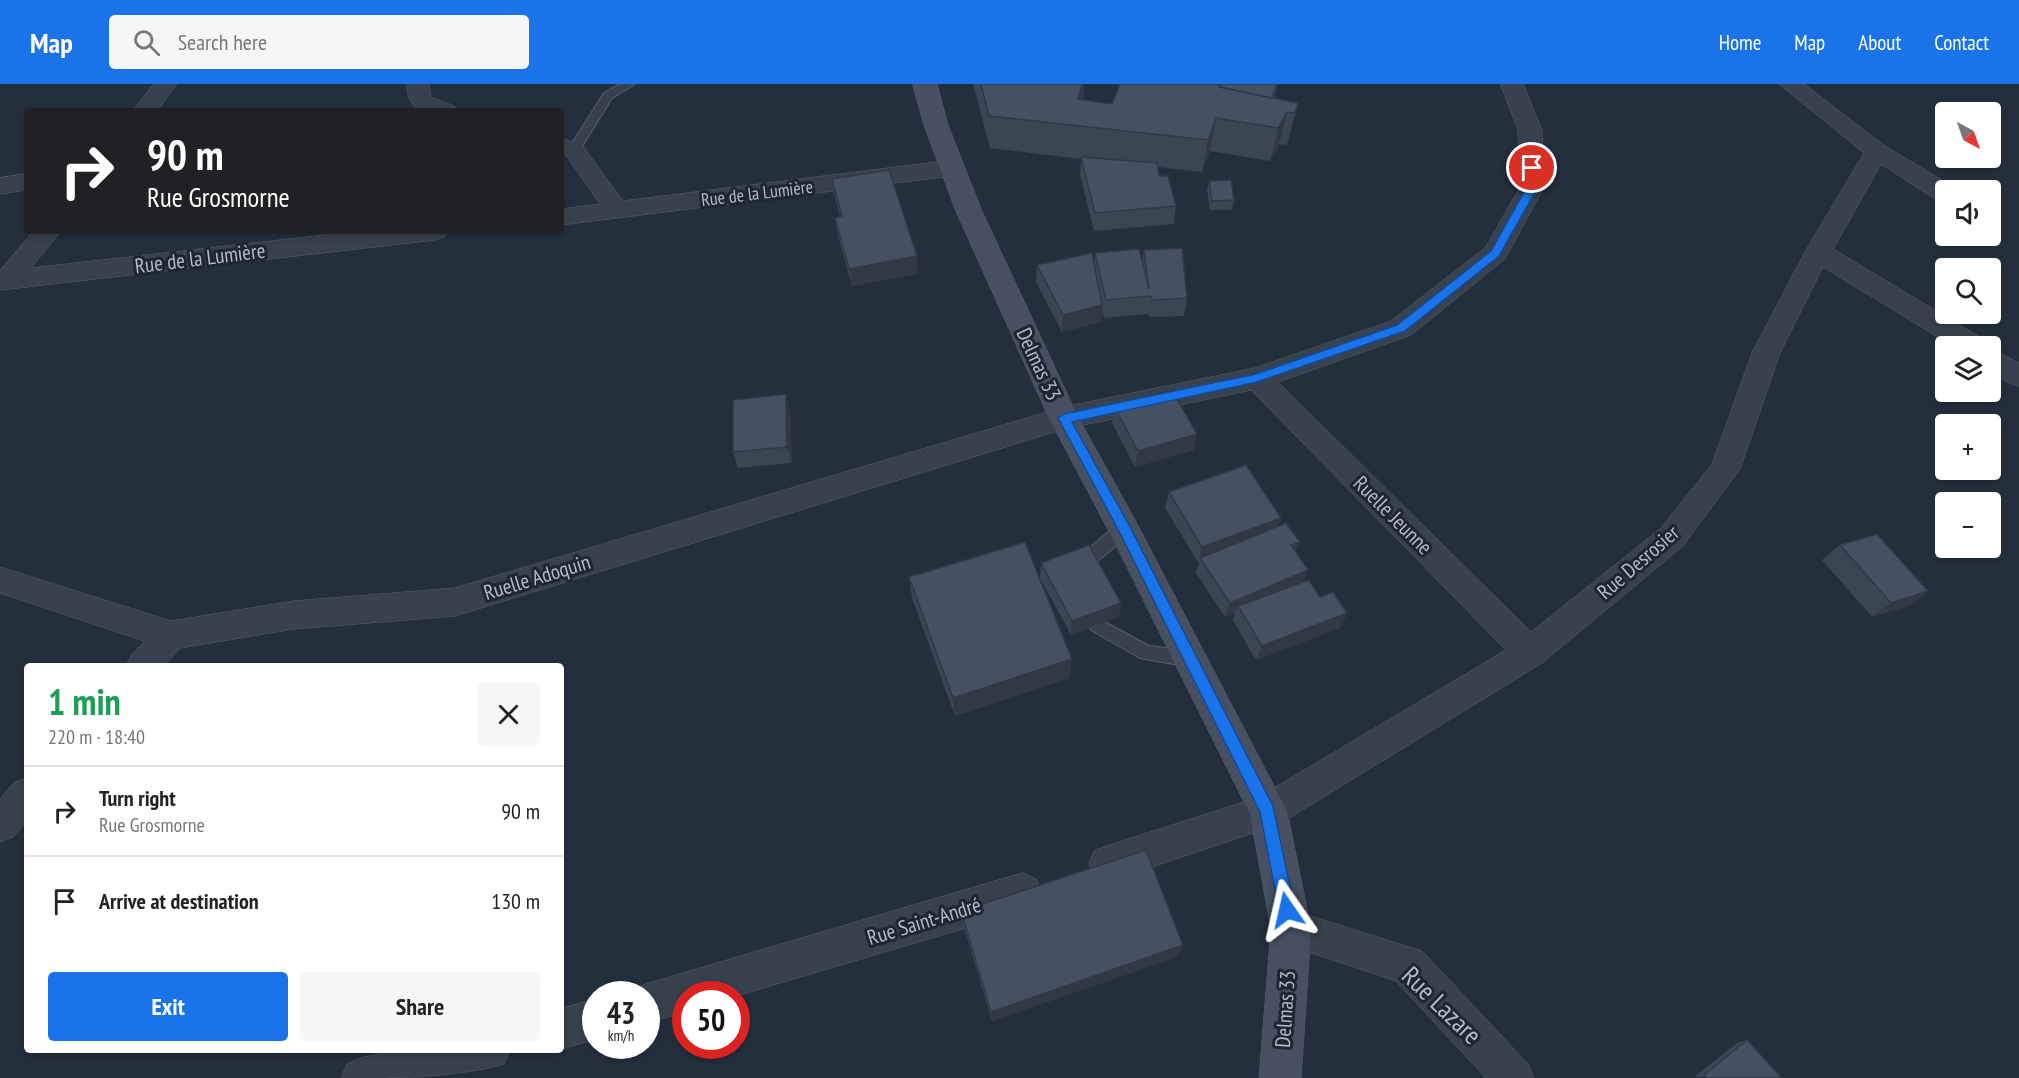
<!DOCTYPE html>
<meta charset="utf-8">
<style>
body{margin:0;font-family:"PT Sans Narrow",sans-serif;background:#f6f6f6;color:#222;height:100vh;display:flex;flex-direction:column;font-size:22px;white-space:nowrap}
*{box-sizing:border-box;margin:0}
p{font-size:20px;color:#767676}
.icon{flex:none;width:33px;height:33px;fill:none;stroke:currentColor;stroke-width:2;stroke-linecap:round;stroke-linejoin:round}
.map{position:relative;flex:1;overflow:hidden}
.details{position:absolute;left:24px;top:579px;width:540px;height:390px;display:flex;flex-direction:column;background:#fff;border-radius:6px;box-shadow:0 3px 9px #0003}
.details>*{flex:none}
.top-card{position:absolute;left:24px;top:24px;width:540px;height:126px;border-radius:6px;box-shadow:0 3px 9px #0003;background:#202124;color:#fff;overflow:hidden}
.needle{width:39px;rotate:140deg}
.controls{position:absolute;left:1935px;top:18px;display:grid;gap:12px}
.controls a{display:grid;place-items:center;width:66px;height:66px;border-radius:6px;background:#fff;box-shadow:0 3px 9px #0003;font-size:30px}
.speed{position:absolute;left:582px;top:897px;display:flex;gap:12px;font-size:30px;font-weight:700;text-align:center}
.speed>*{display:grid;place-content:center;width:78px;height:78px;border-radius:50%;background:#fff;box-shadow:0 3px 9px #0003;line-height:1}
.speed small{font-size:15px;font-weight:400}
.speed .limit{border:9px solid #d22;background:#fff;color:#111}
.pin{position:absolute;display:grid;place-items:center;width:51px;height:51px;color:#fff;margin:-26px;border:3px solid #fff;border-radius:50%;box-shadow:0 2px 6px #0007}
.me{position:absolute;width:66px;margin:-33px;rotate:349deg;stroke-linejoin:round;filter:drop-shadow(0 0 4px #0008)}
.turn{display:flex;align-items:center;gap:21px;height:126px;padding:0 24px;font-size:27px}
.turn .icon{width:78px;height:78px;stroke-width:2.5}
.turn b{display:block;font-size:42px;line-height:51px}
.round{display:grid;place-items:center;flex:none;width:63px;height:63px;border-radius:6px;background:#f6f6f6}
.headline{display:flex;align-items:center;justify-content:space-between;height:102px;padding:0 24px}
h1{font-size:36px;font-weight:600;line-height:45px;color:#1e9e55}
.action{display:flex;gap:12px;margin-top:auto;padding:12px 24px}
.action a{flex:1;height:69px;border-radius:6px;background:#1a73e8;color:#fff;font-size:24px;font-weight:600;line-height:69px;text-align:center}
.action a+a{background:#f6f6f6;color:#222}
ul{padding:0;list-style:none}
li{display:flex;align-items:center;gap:18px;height:90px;padding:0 24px;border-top:2px solid #e0e0e0}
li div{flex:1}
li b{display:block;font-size:22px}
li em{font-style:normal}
header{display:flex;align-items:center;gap:36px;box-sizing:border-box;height:84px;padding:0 30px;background:#1a73e8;color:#fff}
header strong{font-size:28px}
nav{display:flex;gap:33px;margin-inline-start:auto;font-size:21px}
.search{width:420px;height:54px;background:#f6f6f6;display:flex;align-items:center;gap:15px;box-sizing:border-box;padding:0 21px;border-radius:6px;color:#767676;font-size:22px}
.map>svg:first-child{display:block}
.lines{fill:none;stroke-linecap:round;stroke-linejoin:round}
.lane-casing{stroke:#565f6c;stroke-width:2}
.street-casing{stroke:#565f6c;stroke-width:1}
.secondary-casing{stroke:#565f6c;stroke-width:1}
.lane{fill:#38414e;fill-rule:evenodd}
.street{fill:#38414e;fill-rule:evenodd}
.secondary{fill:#465061;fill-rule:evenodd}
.wall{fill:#3b4654}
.shaded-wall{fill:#303945}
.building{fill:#455162;stroke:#303945;stroke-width:1.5}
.route{fill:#1a73e8;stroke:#114b97;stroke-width:1.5}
.labels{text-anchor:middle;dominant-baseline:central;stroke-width:6;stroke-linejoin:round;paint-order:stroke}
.far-street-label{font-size:18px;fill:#b4bcc9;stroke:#1d2633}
.street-label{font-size:21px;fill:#b4bcc9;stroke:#1d2633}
.near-street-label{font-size:26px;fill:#b4bcc9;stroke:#1d2633}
</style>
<header>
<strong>Map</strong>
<div class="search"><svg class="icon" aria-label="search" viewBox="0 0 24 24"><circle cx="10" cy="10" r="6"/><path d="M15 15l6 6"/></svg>Search here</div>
<nav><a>Home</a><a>Map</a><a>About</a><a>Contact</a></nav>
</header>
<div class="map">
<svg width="2019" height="994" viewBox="0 0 2019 994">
<rect width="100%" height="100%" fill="#242f3e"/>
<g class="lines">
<defs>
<g id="lane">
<polygon points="620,0 635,0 612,14 578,69 570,69 568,66 604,9"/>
<polygon points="1124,438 1130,440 1132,445 1130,450 1093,481 1087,483 1081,481 1079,476 1081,471 1118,440"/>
<polygon points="1097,534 1149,562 1190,567 1196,570 1199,575 1196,580 1190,583 1140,574 1091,546 1089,541 1091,536"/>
</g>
<g id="street">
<polygon points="154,0 177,0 157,27 133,27"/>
<path d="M407 0H429L431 13 454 22 458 27H421C410 21 407 12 407 0Z"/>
<polygon points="1501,0 1523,0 1542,46 1544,103 1505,175 1411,251 1278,298 1531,548 1661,444 1712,380 1752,269 1805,168 1864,69 1779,0 1804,0 1885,62 1955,104 1956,106 1946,106 1946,118 1937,116 1881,80 1833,165 1983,255 1987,262 1953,262 1823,183 1780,269 1740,385 1683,462 1542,579 1281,739 1268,744 1107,798 1094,793 1089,780 1094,767 1107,762 1259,713 1506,566 1251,306 1064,345 455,532 294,545 180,564 164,582 126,582 131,572 145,557 0,509 0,483 171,537 294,517 455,504 1064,323 1255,284 1391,237 1486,163 1520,103 1518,46"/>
<polygon points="561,54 582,61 623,117 952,76 961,78 964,84 961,90 952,92 561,141 561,125 600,120 566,71 561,70"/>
<polygon points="27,90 27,106 0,110 0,94"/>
<polygon points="34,147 61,147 31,184 360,147 448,147 444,153 435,156 0,206 0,187"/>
<polygon points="1990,264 2019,279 2019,302 2009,299 1990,288"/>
<polygon points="27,694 27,737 13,753 0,758 0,715 14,699"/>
<polygon points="1023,789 1036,795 1042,808 1036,821 1023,827 736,912 736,910 686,910 686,928 646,939 646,910 630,910 632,906 646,900"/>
<polygon points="1291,826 1422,867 1528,980 1534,994 1486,994 1396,897 1278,858 1272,845 1278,832"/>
<polygon points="596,915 596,955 561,965 561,925"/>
<path d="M397 966H510L504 980C453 994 395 994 341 994L347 980 361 974Z"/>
</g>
<polygon id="secondary" points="913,0 937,0 948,41 981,125 1078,333 1135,436 1287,727 1311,845 1301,994 1259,994 1271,845 1250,730 1112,453 1049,334 955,125 924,41"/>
</defs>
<use href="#lane" class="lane-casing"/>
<use href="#street" class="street-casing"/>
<use href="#secondary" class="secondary-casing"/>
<use href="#lane" class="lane"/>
<use href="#street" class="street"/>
<use href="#secondary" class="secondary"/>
</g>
<g class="wall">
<polygon points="973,0 1084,0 1083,16 1112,20 1278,0 1275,14 1298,19 1287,61 1279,60 1270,77 1210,67 1202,88 1158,83 1159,92 1176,122 1174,140 1094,147 1080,91 1081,75 990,64"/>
<polygon points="832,95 918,190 852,202 838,152 835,134 840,133 835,113"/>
<polygon points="1209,97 1234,116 1232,126 1210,126 1207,106"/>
<polygon points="1144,166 1187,214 1184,232 1149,233 1148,230 1104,234 1102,224 1101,238 1062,248 1036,198 1037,181 1094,181 1095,169 1142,178"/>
<polygon points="1114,322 1194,366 1135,383 1112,339"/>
<polygon points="790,327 792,379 738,384 733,368"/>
<polygon points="1169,408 1278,442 1300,458 1295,468 1303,498 1320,513 1347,529 1340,544 1256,576 1233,536 1235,529 1225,533 1196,489 1199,478 1198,478 1165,424"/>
<polygon points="1840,461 1928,507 1909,522 1872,533 1822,476"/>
<polygon points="1041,479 1119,533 1071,551 1040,494"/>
<polygon points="909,493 1070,594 955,632 912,514"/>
<polygon points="961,827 1177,873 992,937 963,840"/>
<polygon points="1747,956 1782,994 1694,993 1737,959"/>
</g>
<g class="shaded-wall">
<polygon points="1082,0 1084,0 1082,22 1078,15"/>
<polygon points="1278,0 1274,16 1272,13"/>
<polygon points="1287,28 1279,60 1270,77 1278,44"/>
<polygon points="1216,34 1210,67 1202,88 1208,56"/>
<polygon points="917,172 918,190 852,202 849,185"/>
<polygon points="1102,221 1101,238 1062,248 1063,231"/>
<polygon points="786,310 790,327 792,379 787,363"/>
<polygon points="1197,350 1194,366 1135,383 1138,367"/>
<polygon points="1281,434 1276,450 1200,474 1198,478 1202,463"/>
<polygon points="1300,458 1293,473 1291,461"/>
<polygon points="1308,486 1302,501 1238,522 1235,529 1225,533 1230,519"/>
<polygon points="1928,507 1909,522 1872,533 1891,519"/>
<polygon points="1121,519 1119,533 1071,551 1072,537"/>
<polygon points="1347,529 1340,544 1256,576 1262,562"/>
<polygon points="1072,575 1070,594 955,632 953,614"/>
<polygon points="1183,861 1177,873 992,937 991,928"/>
</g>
<g class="building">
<polygon points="981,0 1082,0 1078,15 1112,20 1120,0 1219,0 1219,3 1298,19 1295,29 1287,28 1278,44 1216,34 1208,56 989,32"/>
<polygon points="1221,0 1277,0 1272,14 1220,3"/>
<polygon points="1081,73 1157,79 1159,92 1168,92 1176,122 1095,129"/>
<polygon points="889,86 917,172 849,185 835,134 842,132 832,95"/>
<polygon points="1231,96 1234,116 1212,117 1209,97"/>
<polygon points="1182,164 1187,214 1152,216 1151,212 1106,216 1095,169 1139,165 1149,205 1144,166"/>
<polygon points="1092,169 1102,221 1063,231 1037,181"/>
<polygon points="1172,306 1197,350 1138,367 1114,322"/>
<polygon points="786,310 787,363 733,368 733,316"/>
<polygon points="1246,381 1281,434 1202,463 1169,408"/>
<polygon points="1286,439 1300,458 1291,461 1308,486 1230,519 1200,474"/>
<polygon points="1877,450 1928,507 1891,519 1840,461"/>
<polygon points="1025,458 1072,575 953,614 909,493"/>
<polygon points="1089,461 1121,519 1072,537 1041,479"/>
<polygon points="1309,496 1320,513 1333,508 1347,529 1262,562 1238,522"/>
<polygon points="1146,766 1183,861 991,928 961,827"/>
<polygon points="1747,956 1782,994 1707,994 1704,991"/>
</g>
<polygon class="route" points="1532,81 1537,84 1538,103 1499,172 1405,247 1257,298 1072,338 1129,441 1273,722 1295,826 1293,831 1287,834 1281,831 1279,826 1260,728 1120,449 1058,334 1064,330 1256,290 1397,241 1491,167 1527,103 1526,84"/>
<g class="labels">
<g class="far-street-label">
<text transform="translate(757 109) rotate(-7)">Rue de la Lumière</text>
</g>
<g class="street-label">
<text transform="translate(200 174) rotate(-7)">Rue de la Lumière</text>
<text transform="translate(1039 280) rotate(65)">Delmas 33</text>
<text transform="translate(1393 431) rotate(45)">Ruelle Jeunne</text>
<text transform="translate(1638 478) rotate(-41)">Rue Desrosier</text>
<text transform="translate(537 493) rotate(-17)">Ruelle Adoquin</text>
<text transform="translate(924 837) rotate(-17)">Rue Saint-André</text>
<text transform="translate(1285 925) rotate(-86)">Delmas 33</text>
</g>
<g class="near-street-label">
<text transform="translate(1442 921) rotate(44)">Rue Lazare</text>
</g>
</g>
</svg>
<div class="controls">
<a><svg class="needle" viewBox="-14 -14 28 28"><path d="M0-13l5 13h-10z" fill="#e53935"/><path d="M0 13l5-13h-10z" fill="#767676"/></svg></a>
<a><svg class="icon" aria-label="sound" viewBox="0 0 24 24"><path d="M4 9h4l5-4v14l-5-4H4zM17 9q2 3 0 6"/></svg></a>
<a><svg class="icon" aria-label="search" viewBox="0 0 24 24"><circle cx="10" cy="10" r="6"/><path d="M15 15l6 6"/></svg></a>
<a><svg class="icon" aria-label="layers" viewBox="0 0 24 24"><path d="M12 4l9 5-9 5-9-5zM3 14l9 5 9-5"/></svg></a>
<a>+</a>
<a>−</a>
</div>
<div class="speed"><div>43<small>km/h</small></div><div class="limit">50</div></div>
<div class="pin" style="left:1532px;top:84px;background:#d93025"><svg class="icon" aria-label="arrive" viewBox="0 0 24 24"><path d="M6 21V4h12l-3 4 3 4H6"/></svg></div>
<svg class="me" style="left:1287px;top:826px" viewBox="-20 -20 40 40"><path d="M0-17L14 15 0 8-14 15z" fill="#1a73e8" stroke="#fff" stroke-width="4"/></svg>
<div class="top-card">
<div class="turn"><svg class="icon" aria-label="right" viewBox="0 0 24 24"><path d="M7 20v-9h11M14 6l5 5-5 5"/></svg><div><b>90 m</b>Rue Grosmorne</div></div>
</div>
<section class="details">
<div class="headline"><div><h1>1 min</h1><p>220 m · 18:40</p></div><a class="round"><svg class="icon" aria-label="close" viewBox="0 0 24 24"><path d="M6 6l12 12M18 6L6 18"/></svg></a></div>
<ul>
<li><svg class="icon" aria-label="right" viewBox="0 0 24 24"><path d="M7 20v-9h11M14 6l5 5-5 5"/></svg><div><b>Turn right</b><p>Rue Grosmorne</p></div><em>90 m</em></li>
<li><svg class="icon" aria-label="arrive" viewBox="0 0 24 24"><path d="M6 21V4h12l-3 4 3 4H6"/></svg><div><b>Arrive at destination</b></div><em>130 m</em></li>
</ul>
<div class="action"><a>Exit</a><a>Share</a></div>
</section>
</div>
